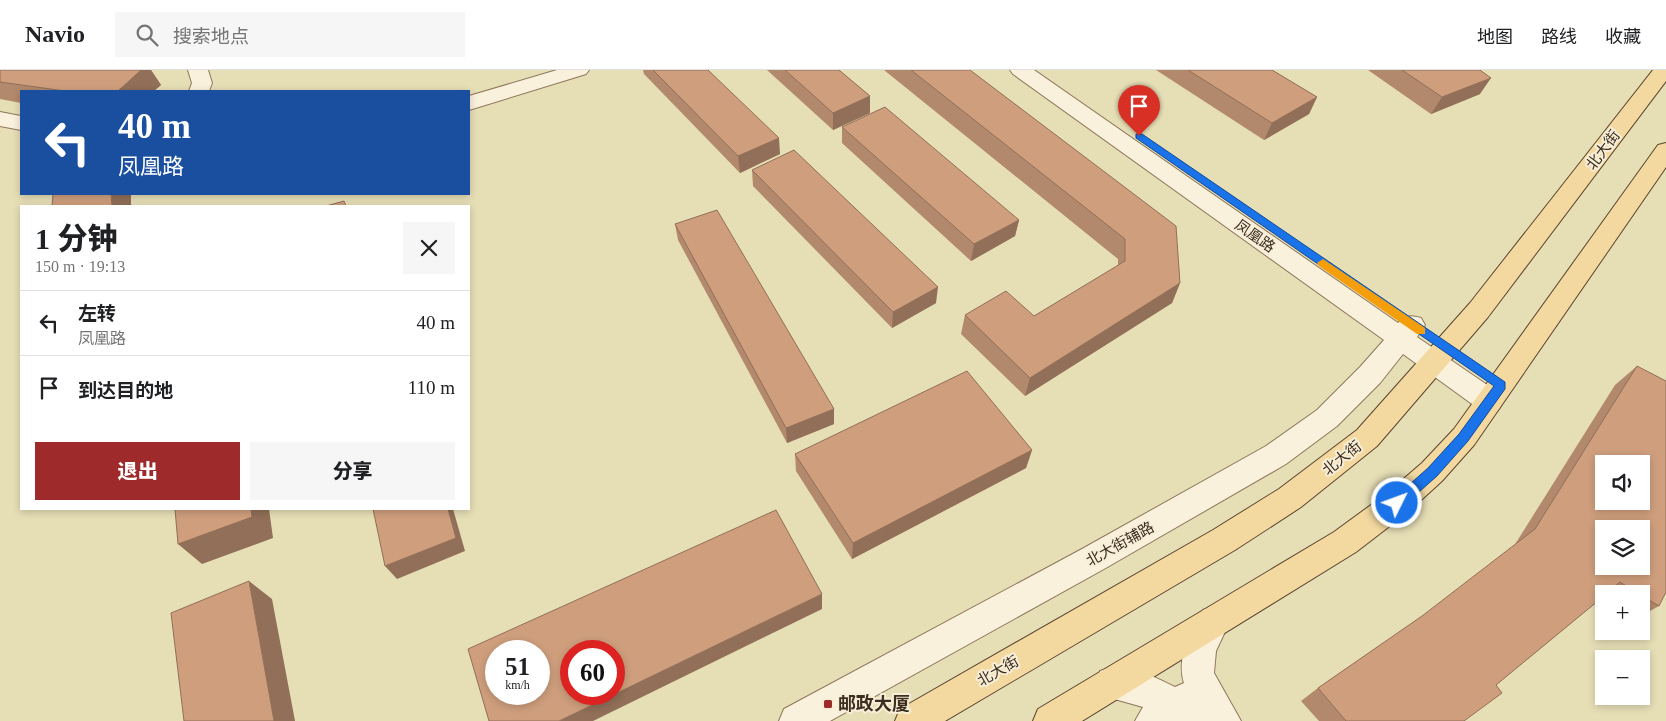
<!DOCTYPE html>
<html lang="zh">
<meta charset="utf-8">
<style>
body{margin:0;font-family:"Times New Roman","Noto Sans SC",serif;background:#f6f6f6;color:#202124;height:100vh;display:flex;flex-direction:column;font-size:19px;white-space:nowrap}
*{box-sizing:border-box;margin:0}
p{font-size:16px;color:#757577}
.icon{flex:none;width:28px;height:28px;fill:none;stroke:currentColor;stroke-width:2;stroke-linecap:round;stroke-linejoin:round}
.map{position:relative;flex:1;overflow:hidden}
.panel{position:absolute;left:20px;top:135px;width:450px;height:305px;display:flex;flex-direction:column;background:#fff;border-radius:0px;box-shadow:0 2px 8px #0003}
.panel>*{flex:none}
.top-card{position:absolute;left:20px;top:20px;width:450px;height:105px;border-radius:0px;box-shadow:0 2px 8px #0003;background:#1a4fa0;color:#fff;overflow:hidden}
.fabs{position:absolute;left:1595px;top:385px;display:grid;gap:10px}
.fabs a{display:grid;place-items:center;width:55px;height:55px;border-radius:0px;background:#fff;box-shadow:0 2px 8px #0003;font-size:25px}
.speed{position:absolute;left:485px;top:570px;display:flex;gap:10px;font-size:25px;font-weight:700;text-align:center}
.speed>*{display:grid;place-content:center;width:65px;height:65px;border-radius:50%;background:#fff;box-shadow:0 2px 8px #0003;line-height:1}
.speed small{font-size:12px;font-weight:400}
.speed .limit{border:8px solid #d22;background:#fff;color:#111}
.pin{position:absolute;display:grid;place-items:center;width:42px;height:42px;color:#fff;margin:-51px -21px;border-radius:50% 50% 50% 0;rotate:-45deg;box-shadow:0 0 5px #0007}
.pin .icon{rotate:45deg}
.me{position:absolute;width:55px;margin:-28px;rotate:48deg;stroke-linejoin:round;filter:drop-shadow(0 0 4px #0008)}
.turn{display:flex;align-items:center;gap:18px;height:105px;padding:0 15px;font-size:22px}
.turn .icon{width:65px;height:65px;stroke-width:2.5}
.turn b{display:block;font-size:35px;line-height:42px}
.round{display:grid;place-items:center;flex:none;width:52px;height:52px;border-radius:0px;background:#f6f6f6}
.overview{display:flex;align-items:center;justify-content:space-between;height:85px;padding:0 15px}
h1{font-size:30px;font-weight:800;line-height:38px}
.cta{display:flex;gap:10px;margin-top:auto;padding:10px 15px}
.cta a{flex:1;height:58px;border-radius:0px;background:#9e2a2b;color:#fff;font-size:20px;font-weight:800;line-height:58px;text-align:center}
.cta a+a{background:#f6f6f6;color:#202124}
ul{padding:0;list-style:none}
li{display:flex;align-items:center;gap:15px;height:65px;padding:0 15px;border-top:1px solid #e0e0e0}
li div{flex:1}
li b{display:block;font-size:19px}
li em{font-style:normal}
header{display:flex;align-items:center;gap:30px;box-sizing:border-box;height:70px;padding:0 25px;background:#fff;border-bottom:1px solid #e0e0e0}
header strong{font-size:24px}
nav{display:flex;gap:28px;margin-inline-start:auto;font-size:18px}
.search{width:350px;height:45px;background:#f6f6f6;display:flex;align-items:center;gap:12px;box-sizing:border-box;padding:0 18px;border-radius:0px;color:#757577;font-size:19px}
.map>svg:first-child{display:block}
.farmland{fill:#e6deb5;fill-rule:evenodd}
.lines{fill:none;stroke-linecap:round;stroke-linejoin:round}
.minor-casing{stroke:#8d765c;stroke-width:2}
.tertiary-casing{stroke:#8d765c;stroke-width:2}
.primary-casing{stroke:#5b4430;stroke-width:2}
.minor{fill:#faf1dc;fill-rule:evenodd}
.tertiary{fill:#faf1dc;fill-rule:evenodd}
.primary{fill:#f3d9a0;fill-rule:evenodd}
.wall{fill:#b2896c}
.shaded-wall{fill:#916f58}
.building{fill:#cf9f7d;stroke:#916f58;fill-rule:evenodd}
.route{fill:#1a73e8;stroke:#114b97}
.slow{fill:#f59e0b}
.poi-dot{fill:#9e2a2b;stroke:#f7eed8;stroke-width:2}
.labels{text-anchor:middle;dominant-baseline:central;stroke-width:4;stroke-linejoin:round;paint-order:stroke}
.street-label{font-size:15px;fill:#3d2e20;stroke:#f7eed8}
.near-poi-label{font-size:18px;font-weight:bold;fill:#3d2e20;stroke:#f7eed8;text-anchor:start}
</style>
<header>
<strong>Navio</strong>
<div class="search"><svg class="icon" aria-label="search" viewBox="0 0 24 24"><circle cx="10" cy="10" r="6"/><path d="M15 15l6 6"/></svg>搜索地点</div>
<nav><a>地图</a><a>路线</a><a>收藏</a></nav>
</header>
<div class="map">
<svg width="1666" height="651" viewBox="0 0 1666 651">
<rect width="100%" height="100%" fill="#f0e4c8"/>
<path class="farmland" d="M0 0H1666V651H0ZM21 21H469V124H21ZM21 136H469V439H21ZM1604 394H1641V431H1604ZM1604 459H1641V496H1604ZM1604 524H1641V561H1604ZM496 581H539V624H496ZM571 581H614V624H571ZM1604 589H1641V626H1604Z"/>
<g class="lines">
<defs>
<g id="minor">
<polygon points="188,0 208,0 212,13 209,21 189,21 192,13"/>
<polygon points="557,0 589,0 586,4 469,40 469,26"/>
<polygon points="0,42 21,46 21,60 0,56"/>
</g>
<g id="tertiary">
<path d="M1010 0H1034L1398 253C1405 245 1411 245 1421 248L1425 255 1417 267 1499 323 1503 331 1499 339 1489 342 1479 339 1403 284 1380 313 1337 356 1286 394 1104 499 830 651H779L784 639 1082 479 1266 376 1317 340 1360 297 1384 270 1013 4Z"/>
<path d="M1214 536 1225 540 1230 551 1216 581 1214 603 1241 651H1135L1143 637 1100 625 1095 613 1100 601C1124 591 1153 606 1175 617L1184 613C1176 587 1190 563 1203 540Z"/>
</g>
<g id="primary">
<polygon points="1653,0 1666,0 1666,11 1488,247 1377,376 1301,437 1235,480 945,651 895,651 900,639 1213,460 1279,419 1357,360 1470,233"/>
<polygon points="1666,73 1666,97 1474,375 1442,411 1408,442 1356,482 1082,651 1033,651 1038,639 1334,462 1386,424 1422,393 1454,359 1658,75"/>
</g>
</defs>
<use href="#minor" class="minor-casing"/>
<use href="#tertiary" class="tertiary-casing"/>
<use href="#primary" class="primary-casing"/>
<use href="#minor" class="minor"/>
<use href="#tertiary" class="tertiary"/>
<use href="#primary" class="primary"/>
</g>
<g class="wall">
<polygon points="0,0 151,0 161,15 154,21 21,21 21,33 0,29"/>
<polygon points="643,0 708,0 780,84 740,103 644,4"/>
<polygon points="767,0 839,0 870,26 870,43 833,60"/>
<polygon points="884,0 970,0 1180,213 1172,233 1025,326 961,264 965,245 1034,246 1118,196 1118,189"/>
<polygon points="1156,0 1272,0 1317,27 1309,44 1264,70"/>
<polygon points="1368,0 1480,0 1480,24 1431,44"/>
<polygon points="842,57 1019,150 1015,166 971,191 842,73"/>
<polygon points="752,100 936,233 892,258 753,116"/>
<polygon points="675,154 834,339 834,354 787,373 678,170"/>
<polygon points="1637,296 1659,536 1641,546 1641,524 1604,524 1604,533 1599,530 1496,615 1464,651 1319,651 1301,631 1318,618 1422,547 1514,476 1615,315"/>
<polygon points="1032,380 1026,398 852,489 796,401 795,384"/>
</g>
<g class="shaded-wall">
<polygon points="141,0 151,0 161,15 154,21 118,21"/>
<polygon points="1491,8 1480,24 1431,44 1442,27"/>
<polygon points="870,26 870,43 833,60 833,43"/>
<polygon points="1317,27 1309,44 1264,70 1272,53"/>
<polygon points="779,68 780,84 740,103 738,86"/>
<polygon points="111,124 131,124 131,136 112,136"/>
<polygon points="1019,150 1015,166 971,191 974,174"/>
<polygon points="1180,213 1172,233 1025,326 1030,308"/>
<polygon points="938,217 936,233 892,258 893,242"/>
<polygon points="834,339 834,354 787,373 786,358"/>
<polygon points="1032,380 1026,398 852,489 853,473"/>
<polygon points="251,439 269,439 273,468 202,494 178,474"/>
<polygon points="448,439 453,439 465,481 397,509 385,496"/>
<polygon points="249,511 272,529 295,651 274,651"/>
<polygon points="822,524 822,539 593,651 559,651"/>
</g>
<g class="building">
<polygon points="0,0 141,0 118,21 65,21 0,12"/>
<polygon points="653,0 708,0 779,68 738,86"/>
<polygon points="785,0 839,0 870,26 833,43"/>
<polygon points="911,0 970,0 1176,156 1180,213 1030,308 965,245 1006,221 1034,246 1125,191 1125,169"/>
<polygon points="1188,0 1272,0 1317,27 1272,53"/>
<polygon points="1402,0 1480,0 1491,8 1442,27"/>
<polygon points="885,37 1019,150 974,174 842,57"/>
<polygon points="794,80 938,217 893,242 752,100"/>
<polygon points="53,124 111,124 112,136 52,136"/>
<polygon points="344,131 346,136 326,136"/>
<polygon points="717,140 834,339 786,358 675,154"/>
<path d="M1637 296 1666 311V522L1659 536 1641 525V524H1639L1620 512 1606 524H1604V526L1496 615 1502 623 1464 651H1346L1318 618 1422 546 1535 459ZM1604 394H1641V431H1604ZM1604 459H1641V496H1604Z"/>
<polygon points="967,301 1032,380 853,473 795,384"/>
<polygon points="175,439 251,439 252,447 178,474"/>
<polygon points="373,439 448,439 456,468 385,496"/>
<path d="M776 440 822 524 559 651H489L468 579ZM496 581H539V624H496ZM571 581H614V624H571Z"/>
<polygon points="249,511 274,651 184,651 171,543"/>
</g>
<polygon class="route" points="1136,64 1142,64 1505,312 1505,319 1468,371 1437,406 1402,437 1393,437 1391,433 1393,429 1428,398 1459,364 1494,316 1136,68"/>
<polygon class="slow" points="1323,189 1425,258 1425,264 1417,264 1319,196 1317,193"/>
<rect class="poi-dot" x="823" y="629" width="10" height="10" rx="2.5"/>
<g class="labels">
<g class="street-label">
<text transform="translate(1603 80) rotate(-53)">北大街</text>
<text transform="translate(1255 166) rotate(35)">凤凰路</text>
<text transform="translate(1342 388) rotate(-39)">北大街</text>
<text transform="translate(1120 474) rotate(-29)">北大街辅路</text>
<text transform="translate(998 601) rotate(-30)">北大街</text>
</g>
<g class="near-poi-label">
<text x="838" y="634">邮政大厦</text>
</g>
</g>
</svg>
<div class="fabs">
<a><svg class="icon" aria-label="sound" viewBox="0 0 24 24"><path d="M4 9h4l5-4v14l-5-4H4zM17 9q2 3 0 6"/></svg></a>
<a><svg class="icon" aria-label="layers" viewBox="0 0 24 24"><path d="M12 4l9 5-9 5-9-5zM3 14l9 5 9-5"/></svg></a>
<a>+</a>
<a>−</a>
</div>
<div class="speed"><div>51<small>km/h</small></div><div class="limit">60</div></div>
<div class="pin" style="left:1139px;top:66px;background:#d93025"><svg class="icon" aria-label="arrive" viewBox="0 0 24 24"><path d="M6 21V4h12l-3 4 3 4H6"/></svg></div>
<svg class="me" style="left:1397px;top:433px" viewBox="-20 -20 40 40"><circle r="17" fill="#1a73e8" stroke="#fff" stroke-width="3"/><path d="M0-11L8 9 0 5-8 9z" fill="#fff"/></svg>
<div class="top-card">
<div class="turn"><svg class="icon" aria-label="left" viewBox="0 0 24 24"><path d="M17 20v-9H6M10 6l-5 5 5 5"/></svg><div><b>40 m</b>凤凰路</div></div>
</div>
<section class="panel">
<div class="overview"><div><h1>1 分钟</h1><p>150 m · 19:13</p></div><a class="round"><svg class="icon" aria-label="close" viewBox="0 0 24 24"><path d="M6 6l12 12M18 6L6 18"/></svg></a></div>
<ul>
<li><svg class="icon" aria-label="left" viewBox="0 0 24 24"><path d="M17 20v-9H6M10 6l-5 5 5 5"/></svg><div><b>左转</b><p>凤凰路</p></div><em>40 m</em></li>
<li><svg class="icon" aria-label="arrive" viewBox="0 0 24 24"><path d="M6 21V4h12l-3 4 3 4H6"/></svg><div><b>到达目的地</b></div><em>110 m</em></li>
</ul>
<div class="cta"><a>退出</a><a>分享</a></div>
</section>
</div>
